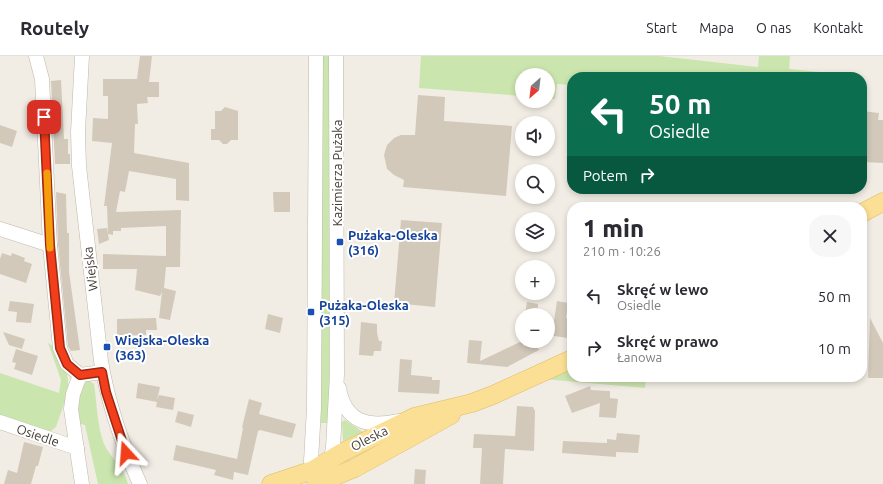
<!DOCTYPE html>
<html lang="pl">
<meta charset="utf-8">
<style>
body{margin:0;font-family:Ubuntu,sans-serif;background:#f7f7f7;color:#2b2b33;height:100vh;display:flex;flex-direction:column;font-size:15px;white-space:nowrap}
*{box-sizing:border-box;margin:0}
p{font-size:13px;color:#7c7c81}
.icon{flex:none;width:22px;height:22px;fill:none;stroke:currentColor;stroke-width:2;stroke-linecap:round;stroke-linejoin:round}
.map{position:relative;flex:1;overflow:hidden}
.side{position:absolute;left:567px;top:146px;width:300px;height:180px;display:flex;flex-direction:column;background:#fff;border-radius:16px;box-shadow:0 2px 6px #0003}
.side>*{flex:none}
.top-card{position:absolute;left:567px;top:16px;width:300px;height:122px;border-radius:16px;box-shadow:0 2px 6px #0003;background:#0b6e4f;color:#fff;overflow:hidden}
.needle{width:26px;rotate:208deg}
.buttons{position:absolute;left:515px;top:12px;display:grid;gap:8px}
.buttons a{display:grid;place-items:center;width:40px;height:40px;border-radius:50%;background:#fff;box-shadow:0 2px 6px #0003;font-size:20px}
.pin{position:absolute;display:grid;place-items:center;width:34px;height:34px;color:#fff;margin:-17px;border-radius:8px;box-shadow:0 2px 6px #0006}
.me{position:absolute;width:44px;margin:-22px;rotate:341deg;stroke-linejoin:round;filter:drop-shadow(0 0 3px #0008)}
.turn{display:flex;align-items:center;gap:14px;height:84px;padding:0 16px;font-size:18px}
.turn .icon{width:52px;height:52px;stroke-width:2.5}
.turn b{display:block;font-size:28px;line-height:34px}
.then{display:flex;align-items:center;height:38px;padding:0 16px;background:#0003;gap:8px;font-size:15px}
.round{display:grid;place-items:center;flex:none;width:42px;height:42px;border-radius:16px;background:#f7f7f7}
.headline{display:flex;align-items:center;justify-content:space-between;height:68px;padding:0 16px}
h1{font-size:24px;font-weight:800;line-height:30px}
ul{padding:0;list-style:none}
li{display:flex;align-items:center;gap:12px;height:52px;padding:0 16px}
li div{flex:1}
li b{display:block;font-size:15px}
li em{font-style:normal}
header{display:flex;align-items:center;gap:24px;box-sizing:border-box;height:56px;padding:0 20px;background:#fff;border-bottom:1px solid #e1e1e2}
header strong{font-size:19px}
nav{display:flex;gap:22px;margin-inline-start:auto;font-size:14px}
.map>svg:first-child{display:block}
.green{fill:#cbe5ae}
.building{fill:#d2c9ba}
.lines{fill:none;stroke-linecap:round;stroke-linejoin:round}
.minor-casing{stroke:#bfb8aa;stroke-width:15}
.major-casing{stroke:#dfbc65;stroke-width:19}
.minor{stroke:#fff;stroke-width:14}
.major{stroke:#fadf94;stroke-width:18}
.route-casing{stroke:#9d2811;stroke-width:10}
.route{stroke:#f23e1a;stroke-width:7}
.slow{stroke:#f59e0b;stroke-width:7}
.transit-dot{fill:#1a4fb4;stroke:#fff;stroke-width:1.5}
.labels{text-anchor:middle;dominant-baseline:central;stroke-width:4;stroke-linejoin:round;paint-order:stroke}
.street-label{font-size:13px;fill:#433d34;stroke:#fff}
.transit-label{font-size:13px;font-weight:bold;fill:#164399;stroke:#fff;text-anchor:start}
</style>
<header>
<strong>Routely</strong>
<nav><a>Start</a><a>Mapa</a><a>O nas</a><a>Kontakt</a></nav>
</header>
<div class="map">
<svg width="883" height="428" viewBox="0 0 883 428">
<rect width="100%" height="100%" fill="#f1ede4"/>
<g class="green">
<polygon points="321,0 330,0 329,367 321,367"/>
<polygon points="421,0 659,0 758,11 759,0 790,0 789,13 840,18 840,21 572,21 572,29 557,28 555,43 548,42 548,19 522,19 522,40 419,32"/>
<path d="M48 287C54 290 57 295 60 301 76 329 65 343 56 371L51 375 45 376 0 360V317L59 337 61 324Z"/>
<polygon points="572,303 572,321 646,321 645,332 532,322"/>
<path d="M88 324 94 328C97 347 97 370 104 388 111 403 124 411 128 428H98L85 369 76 367C76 351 75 336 88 324Z"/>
<polygon points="345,364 363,376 343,385 342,366"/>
</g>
<g class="building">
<polygon points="140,0 152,0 149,26 159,26 159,41 147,41 148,47 137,48 138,68 135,68 134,97 189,107 189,145 176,144 176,123 129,115 125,136 120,135 116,156 181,154 180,211 166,211 164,232 176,235 170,264 159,262 162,236 160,240 135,234 137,213 103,213 103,198 166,200 166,170 121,172 121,175 113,175 113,179 108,178 107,150 104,150 112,87 92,85 93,62 108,63 108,40 103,40 103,23 137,23"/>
<polygon points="61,24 64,83 68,83 68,98 70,98 70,108 55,108 51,25"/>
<polygon points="418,39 445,41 444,65 512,70 506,140 403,131 404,124 394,119 387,113 384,99 387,89 394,82 401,79 415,79"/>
<polygon points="225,51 238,55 238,84 231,84 227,88 223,88 219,84 211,84 211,73 215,73 215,55 221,55"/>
<polygon points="862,55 879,57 878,64 883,64 883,107 864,106 867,68 862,68"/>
<polygon points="0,69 17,75 12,91 0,87"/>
<polygon points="56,136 66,138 67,177 69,177 69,216 80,294 71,295 68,290 58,188"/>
<polygon points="273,136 290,136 290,156 274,156"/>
<polygon points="401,164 442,167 435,251 394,247"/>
<polygon points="107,172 109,184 99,188 97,173"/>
<polygon points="2,197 11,200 12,197 25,202 24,205 32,208 26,227 0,218 0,203"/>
<polygon points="10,245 34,248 31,267 16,266 17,256 8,255"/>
<polygon points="557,245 568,247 566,262 569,263 567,282 548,279 548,264 554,265"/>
<polygon points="527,246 538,248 537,259 525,259"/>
<polygon points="268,258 283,262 280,277 265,273"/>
<polygon points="156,262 157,274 146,274 146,279 117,280 117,263"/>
<polygon points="870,262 883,287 883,322 868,322"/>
<polygon points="361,266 377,268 377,277 379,285 382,285 381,295 374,295 373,300 359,299"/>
<polygon points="3,276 25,283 22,293 9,289"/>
<polygon points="469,284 482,285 480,305 522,285 524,290 534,285 539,294 507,311 467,307"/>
<polygon points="16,293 38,300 32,319 14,313 16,307 12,306"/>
<polygon points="400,303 412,304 411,319 432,321 432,324 440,324 439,338 398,336"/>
<polygon points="138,327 160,331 157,344 159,339 175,342 173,354 156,351 157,346 136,342"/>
<polygon points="590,330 591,334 610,335 610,342 618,343 616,362 599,361 600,347 572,357 565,340"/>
<polygon points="249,343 262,347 259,358 296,368 292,382 260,374 258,375 248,419 234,416 233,424 214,419 216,414 173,404 176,389 237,403 243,372 242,371"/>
<polygon points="517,350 533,351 535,355 534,395 505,393 503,428 480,428 482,392 473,392 474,378 515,380"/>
<polygon points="178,355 194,359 191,371 175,366"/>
<polygon points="617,377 640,379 638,397 616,396 616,401 562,397 563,385 607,387 607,383 616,384"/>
<polygon points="24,386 43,391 38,410 36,410 31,428 4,428 8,414 17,417"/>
<polygon points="415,413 426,414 425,428 414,428"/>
</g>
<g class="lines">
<defs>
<g id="minor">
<polyline points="36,0 42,23 50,189 60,292 67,308 80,319"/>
<path d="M82 0 78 76 79 110 101 305C108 348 122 388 140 428"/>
<polyline points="316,0 314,352 311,405 314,417 318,421"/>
<polyline points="0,173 50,189"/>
<path d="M339 332C345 366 368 372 398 365"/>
<polyline points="0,366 77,392"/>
<polyline points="330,409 333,391 337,318 336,0"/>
<polyline points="82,428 71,353 73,338 80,319 102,316"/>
</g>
<g id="major">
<polyline points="862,157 883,146"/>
<polyline points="271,428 313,414 341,397 414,361 472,347 493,339 572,303"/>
<polyline points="316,428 355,412 451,359"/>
</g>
</defs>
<use href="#minor" class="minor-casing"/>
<use href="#major" class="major-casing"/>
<use href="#minor" class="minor"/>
<use href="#major" class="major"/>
</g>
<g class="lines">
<defs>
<polyline id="route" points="44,61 50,189 60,292 67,308 80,319 102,316 106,336 126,397"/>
</defs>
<use href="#route" class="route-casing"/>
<use href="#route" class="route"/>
<polyline class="slow" points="47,117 50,192"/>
</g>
<g class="transit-dot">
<rect x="336" y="182" width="8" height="8" rx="2"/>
<rect x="307" y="252" width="8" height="8" rx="2"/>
<rect x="103" y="287" width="8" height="8" rx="2"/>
</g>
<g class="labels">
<g class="street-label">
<text transform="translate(337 117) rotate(-90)">Kazimierza Pużaka</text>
<text transform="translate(90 213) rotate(-97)">Wiejska</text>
<text transform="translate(38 379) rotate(19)">Osiedle</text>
<text transform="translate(369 382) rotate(-27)">Oleska</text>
</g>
<g class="transit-label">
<text x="348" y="179">Pużaka-Oleska<tspan x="348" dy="15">(316)</tspan></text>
<text x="319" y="249">Pużaka-Oleska<tspan x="319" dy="15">(315)</tspan></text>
<text x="115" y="284">Wiejska-Oleska<tspan x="115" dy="15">(363)</tspan></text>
</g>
</g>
</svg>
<div class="buttons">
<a><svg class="needle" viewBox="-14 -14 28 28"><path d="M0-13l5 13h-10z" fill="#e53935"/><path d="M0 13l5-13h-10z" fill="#7c7c81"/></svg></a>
<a><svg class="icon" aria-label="sound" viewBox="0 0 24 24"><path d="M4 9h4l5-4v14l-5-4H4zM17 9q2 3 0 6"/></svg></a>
<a><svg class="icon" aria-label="search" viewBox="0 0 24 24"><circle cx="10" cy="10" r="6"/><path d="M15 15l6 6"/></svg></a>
<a><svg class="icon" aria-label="layers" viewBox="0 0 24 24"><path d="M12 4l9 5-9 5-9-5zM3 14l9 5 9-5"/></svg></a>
<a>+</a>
<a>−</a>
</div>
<div class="pin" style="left:44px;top:61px;background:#d93025"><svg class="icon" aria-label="arrive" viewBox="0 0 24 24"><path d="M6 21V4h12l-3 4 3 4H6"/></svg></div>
<svg class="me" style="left:126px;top:397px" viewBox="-20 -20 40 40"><path d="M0-17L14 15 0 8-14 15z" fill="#f23e1a" stroke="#fff" stroke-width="4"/></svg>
<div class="top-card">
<div class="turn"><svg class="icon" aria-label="left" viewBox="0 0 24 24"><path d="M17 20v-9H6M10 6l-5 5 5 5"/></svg><div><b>50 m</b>Osiedle</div></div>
<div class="then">Potem<svg class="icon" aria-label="right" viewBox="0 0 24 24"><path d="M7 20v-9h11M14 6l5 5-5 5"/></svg></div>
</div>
<section class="side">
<div class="headline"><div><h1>1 min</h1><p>210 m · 10:26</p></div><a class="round"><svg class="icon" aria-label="close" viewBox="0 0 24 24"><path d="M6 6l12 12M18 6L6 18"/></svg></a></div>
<ul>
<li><svg class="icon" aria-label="left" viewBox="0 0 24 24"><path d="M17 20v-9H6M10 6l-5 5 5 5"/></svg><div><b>Skręć w lewo</b><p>Osiedle</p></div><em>50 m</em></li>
<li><svg class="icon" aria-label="right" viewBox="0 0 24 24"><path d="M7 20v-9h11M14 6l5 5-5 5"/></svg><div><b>Skręć w prawo</b><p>Łanowa</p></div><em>10 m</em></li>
</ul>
</section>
</div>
